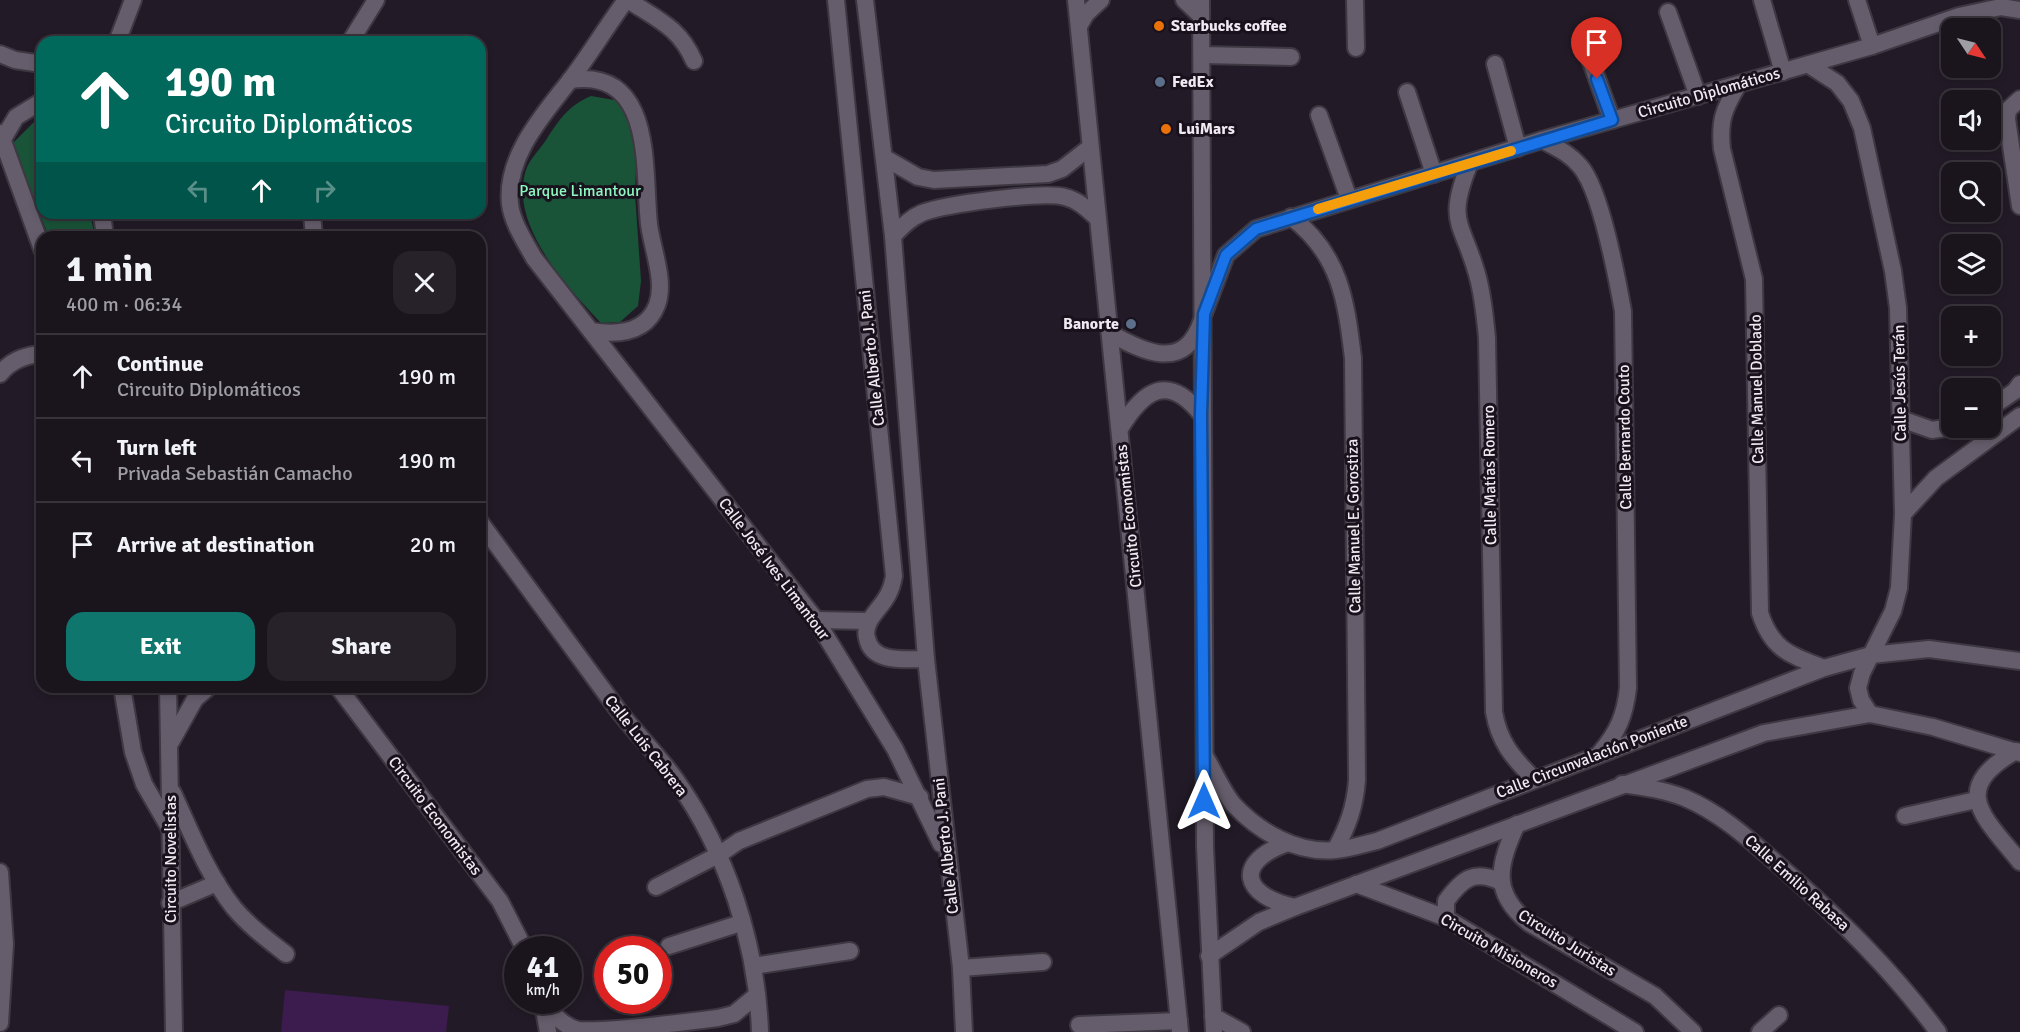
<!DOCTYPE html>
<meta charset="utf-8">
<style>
body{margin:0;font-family:Signika,sans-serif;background:#27212a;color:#f1f3f6;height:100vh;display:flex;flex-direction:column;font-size:22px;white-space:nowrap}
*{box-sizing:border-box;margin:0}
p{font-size:20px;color:#9f9ea4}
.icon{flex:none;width:33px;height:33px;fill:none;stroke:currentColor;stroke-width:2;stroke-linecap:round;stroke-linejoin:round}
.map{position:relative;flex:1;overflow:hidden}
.sheet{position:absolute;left:36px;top:231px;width:450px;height:462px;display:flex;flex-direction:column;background:#1a141d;border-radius:18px;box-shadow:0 3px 9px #0003,0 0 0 2px #38333b}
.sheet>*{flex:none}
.top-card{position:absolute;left:36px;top:36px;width:450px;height:183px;border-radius:18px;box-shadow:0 3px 9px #0003,0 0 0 2px #38333b;background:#00695c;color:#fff;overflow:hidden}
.needle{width:39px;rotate:125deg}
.tools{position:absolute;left:1941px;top:18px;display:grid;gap:12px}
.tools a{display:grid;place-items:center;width:60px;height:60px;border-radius:12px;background:#1a141d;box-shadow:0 3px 9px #0003,0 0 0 2px #38333b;font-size:30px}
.speed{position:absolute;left:504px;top:936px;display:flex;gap:12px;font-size:30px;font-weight:700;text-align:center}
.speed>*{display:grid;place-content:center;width:78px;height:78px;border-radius:50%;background:#1a141d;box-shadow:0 3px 9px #0003,0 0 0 2px #38333b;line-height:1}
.speed small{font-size:15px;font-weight:400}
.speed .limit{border:9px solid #d22;background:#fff;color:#111}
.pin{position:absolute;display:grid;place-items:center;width:51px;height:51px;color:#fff;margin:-62px -26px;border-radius:50% 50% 50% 0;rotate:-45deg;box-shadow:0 0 6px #0007}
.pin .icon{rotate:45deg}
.me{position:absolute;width:66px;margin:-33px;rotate:0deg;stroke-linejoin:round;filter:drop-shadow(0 0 4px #0008)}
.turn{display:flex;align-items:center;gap:21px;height:126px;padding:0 30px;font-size:27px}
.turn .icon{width:78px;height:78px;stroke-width:2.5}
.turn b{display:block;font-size:42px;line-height:51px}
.lanes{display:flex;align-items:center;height:57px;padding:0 30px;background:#0003;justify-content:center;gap:30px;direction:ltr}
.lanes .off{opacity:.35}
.round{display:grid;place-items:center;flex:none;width:63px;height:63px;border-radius:18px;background:#27212a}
.head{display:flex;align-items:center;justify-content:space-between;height:102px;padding:0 30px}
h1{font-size:36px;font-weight:700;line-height:45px}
.primary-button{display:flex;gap:12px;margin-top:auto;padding:12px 30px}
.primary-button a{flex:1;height:69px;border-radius:18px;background:#0f766e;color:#fff;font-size:24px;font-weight:700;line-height:69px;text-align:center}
.primary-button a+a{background:#27212a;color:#f1f3f6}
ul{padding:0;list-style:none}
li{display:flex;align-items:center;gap:18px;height:84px;padding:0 30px;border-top:2px solid #38333b}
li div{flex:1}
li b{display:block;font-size:22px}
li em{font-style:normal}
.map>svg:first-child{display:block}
.green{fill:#195338}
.building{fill:#3c1b4f}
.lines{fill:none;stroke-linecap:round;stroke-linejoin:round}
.minor-casing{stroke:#3d3842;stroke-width:20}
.secondary-casing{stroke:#3d3842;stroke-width:20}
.minor{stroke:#655d6b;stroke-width:16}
.secondary{stroke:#655d6b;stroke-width:16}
.route-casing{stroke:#114b97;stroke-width:15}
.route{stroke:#1a73e8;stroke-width:10}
.slow{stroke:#f59e0b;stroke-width:10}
.food-dot{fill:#e8710a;stroke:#19121d;stroke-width:2}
.service-dot{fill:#5c6f8a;stroke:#19121d;stroke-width:2}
.labels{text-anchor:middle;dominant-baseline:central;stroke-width:6;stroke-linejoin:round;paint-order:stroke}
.poi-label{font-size:16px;font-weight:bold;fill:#efeaf2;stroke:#19121d;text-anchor:start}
.street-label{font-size:16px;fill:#efeaf2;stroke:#19121d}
.park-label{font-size:16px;fill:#8ef7c0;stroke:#19121d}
</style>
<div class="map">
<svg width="2020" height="1032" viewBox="0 0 2020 1032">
<rect width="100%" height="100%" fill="#221b27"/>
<g class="green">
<path d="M591 96 620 101 638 121 635 194 641 281 638 306 620 322 601 323C567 287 506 222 527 167 531 158 540 149 546 140 558 121 569 105 591 96Z"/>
<polygon points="42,114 42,213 90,213 95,237 49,237 12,144"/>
</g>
<polygon class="building" points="285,990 449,1006 446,1032 281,1032"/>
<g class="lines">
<defs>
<g id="minor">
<path d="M626 0C607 26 590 54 571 79 544 114 505 156 510 204 512 222 525 242 534 258L816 620 895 749 941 844"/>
<path d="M628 0C658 20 679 27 694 61"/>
<path d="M836 0 894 576C890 599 881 603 870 620 867 626 865 632 867 638 872 664 906 659 926 659"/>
<polyline points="865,0 893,236 926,659 961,968 964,1032"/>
<polyline points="1355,0 1356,48"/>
<polyline points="1762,0 1783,72"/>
<polyline points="1857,0 1872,46"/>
<polyline points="1668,12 1698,96"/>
<polyline points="1582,37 1612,120"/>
<polyline points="117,42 133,0"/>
<polyline points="350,42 376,0"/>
<polyline points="0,54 15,60 42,64"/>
<polyline points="1202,55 1291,57"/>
<polyline points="1495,64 1518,148"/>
<polyline points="1809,65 1837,83 1851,101 1862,128 1893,271 1898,308 1903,514 1899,588 1893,611 1862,673 1858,688 1861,700 1870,714"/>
<path d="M570 80C655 68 643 168 649 224 652 249 666 281 657 305 646 334 616 335 591 331"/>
<path d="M1738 85C1724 109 1719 120 1722 149L1754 279 1760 613C1772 650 1790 655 1824 668"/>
<polyline points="1407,92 1434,174"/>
<polyline points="2020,99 2008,110 2007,119 2020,206"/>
<polyline points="1319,115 1349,199"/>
<polyline points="0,133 42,249"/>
<polyline points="3,139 16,117 42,101"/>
<path d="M1542 140C1557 148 1569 153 1580 166 1601 190 1617 278 1623 311L1628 688C1625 715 1618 732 1600 753"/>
<polyline points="885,158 918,177 934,180 1048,174 1062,169 1089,148"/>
<path d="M1469 165C1446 223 1462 221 1477 274 1483 295 1485 316 1487 338L1494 712C1499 742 1513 758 1534 779"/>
<polyline points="102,213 105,237"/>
<polyline points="312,213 314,237"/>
<path d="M1291 217C1340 254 1346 300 1353 358L1357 780C1355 807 1348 826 1335 850"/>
<path d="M893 236C902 227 910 218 922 213 946 204 1042 191 1065 197 1078 200 1087 209 1096 217"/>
<polyline points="1204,313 1226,255 1256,229 1542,140 1872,46 1959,16 2001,7 2020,10"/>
<path d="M0 374C11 360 25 355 42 354"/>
<polyline points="1990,408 2015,391 2020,384"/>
<polyline points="1901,419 1932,430 1952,427"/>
<polyline points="1903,514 1936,478 2020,416"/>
<path d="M480 522C525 584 570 645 615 706 634 732 658 754 676 780 727 852 757 944 760 1032"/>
<polyline points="816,620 869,621"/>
<polyline points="122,687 133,752 144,784 170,829"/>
<polyline points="168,687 174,1032"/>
<polyline points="338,687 500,901 525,950"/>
<polyline points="171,742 195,699 209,687"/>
<path d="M2016 751C1948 789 1984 817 2020 862"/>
<path d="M1622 784C1644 787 1665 790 1685 798 1721 813 1751 841 1781 867 1839 918 1892 970 1938 1032"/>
<path d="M173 793C191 832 207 874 234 908 249 926 268 940 286 954"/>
<polyline points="1905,816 1976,800"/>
<path d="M1517 824C1499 864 1490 892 1529 923L1655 996 1693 1032"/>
<polyline points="0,872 5,944 0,1023"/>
<polyline points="1356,884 1446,918 1635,1032"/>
<polyline points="656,887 720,854 739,841 867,789 884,787 920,797"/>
<polyline points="170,903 217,883"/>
<path d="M1446 918V901C1462 879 1474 869 1501 882"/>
<polyline points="669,946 741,923"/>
<polyline points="753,966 850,951"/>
<polyline points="961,968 1043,962"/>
<path d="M543 1001C553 1014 563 1026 578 1030 605 1032 687 1022 718 1018L734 1014 757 995"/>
<polyline points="543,1004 548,1032"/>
<polyline points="1213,1016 1242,1032"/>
<polyline points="1079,1025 1179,1021"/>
<polyline points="1760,1032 1779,1015"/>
</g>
<g id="secondary">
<polyline points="1076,0 1180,1032"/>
<polyline points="1184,0 1201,16"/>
<polyline points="1201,0 1205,847 1214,1032"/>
<polyline points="1079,26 1086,14 1101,0"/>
<path d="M1110 333C1143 352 1185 373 1202 320"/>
<path d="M1121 427C1144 390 1168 373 1201 414"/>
<path d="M1205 756C1214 771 1222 790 1233 804 1259 832 1297 854 1336 850 1349 849 1364 844 1377 841L1824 668 1871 655 1929 649 2020 661"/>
<path d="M1288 843C1233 862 1242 896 1295 907"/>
<polyline points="1209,956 1259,922 1295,907 1764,733 1870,714 1933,727 2020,753"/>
</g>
</defs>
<use href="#minor" class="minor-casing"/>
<use href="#secondary" class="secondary-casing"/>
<use href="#minor" class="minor"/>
<use href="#secondary" class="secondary"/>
</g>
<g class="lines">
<defs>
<polyline id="route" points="1204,801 1201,414 1204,314 1226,255 1256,229 1612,120 1597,79"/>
</defs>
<use href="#route" class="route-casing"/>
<use href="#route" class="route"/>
<polyline class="slow" points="1318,209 1511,151"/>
</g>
<g class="food-dot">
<circle cx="1159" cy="26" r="6"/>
<circle cx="1166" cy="129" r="6"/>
</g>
<g class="service-dot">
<circle cx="1160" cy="82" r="6"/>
<circle cx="1131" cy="324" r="6"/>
</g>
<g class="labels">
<g class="poi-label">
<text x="1171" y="26">Starbucks coffee</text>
<text x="1172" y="82">FedEx</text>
<text x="1178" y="129">LuiMars</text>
<text x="1119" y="324" text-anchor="end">Banorte</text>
</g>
<g class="street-label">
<text transform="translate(1709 93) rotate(-16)">Circuito Diplomáticos</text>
<text transform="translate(872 358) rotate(-96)">Calle Alberto J. Pani</text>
<text transform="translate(1900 383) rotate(-91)">Calle Jesús Terán</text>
<text transform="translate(1757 389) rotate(-91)">Calle Manuel Doblado</text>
<text transform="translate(1625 437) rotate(-91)">Calle Bernardo Couto</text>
<text transform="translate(1490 475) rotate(-91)">Calle Matías Romero</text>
<text transform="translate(1129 516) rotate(-96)">Circuito Economistas</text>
<text transform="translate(1354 526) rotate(-91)">Calle Manuel E. Gorostiza</text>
<text transform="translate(774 569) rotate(53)">Calle José Ives Limantour</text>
<text transform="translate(646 746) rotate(52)">Calle Luis Cabrera</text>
<text transform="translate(1592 757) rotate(-21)">Calle Circunvalación Poniente</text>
<text transform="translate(435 816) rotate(53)">Circuito Economistas</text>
<text transform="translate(946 846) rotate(-96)">Calle Alberto J. Pani</text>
<text transform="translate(171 859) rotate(-90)">Circuito Novelistas</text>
<text transform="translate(1797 883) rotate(42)">Calle Emilio Rabasa</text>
<text transform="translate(1567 943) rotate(32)">Circuito Juristas</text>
<text transform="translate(1499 951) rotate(30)">Circuito Misioneros</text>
</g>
<g class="park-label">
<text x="580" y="191">Parque Limantour</text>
</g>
</g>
</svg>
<div class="tools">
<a><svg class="needle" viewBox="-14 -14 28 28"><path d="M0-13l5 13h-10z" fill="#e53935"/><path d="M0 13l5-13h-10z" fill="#9f9ea4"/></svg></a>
<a><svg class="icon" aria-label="sound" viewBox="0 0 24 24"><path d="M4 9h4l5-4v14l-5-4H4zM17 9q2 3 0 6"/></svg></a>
<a><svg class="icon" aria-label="search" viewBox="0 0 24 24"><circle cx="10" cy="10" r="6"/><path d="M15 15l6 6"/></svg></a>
<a><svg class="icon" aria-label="layers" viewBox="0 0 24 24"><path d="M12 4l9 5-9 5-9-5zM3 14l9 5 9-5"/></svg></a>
<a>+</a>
<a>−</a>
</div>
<div class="speed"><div>41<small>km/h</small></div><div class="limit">50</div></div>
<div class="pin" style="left:1597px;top:79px;background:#d93025"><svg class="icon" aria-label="arrive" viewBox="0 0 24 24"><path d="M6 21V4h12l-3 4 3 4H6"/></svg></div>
<svg class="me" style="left:1204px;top:801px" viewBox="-20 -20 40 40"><path d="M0-17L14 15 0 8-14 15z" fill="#1a73e8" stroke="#fff" stroke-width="4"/></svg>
<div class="top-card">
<div class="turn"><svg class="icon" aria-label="ahead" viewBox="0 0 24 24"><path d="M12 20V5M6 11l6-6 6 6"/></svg><div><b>190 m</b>Circuito Diplomáticos</div></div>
<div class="lanes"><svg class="icon off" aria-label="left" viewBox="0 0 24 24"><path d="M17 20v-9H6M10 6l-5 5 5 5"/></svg><svg class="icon" aria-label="ahead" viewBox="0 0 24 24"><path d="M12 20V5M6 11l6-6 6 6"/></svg><svg class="icon off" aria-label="right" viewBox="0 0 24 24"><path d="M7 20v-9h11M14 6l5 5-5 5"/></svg></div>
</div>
<section class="sheet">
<div class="head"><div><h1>1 min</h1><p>400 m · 06:34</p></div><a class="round"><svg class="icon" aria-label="close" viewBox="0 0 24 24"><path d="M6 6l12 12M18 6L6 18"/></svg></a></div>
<ul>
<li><svg class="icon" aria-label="ahead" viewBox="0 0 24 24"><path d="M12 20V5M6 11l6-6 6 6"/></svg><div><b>Continue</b><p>Circuito Diplomáticos</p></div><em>190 m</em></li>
<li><svg class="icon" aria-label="left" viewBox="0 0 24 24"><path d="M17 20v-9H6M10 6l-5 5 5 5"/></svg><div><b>Turn left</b><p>Privada Sebastián Camacho</p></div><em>190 m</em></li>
<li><svg class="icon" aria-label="arrive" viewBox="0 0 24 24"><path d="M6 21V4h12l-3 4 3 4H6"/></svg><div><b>Arrive at destination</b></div><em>20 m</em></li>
</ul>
<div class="primary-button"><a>Exit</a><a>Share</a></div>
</section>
</div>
